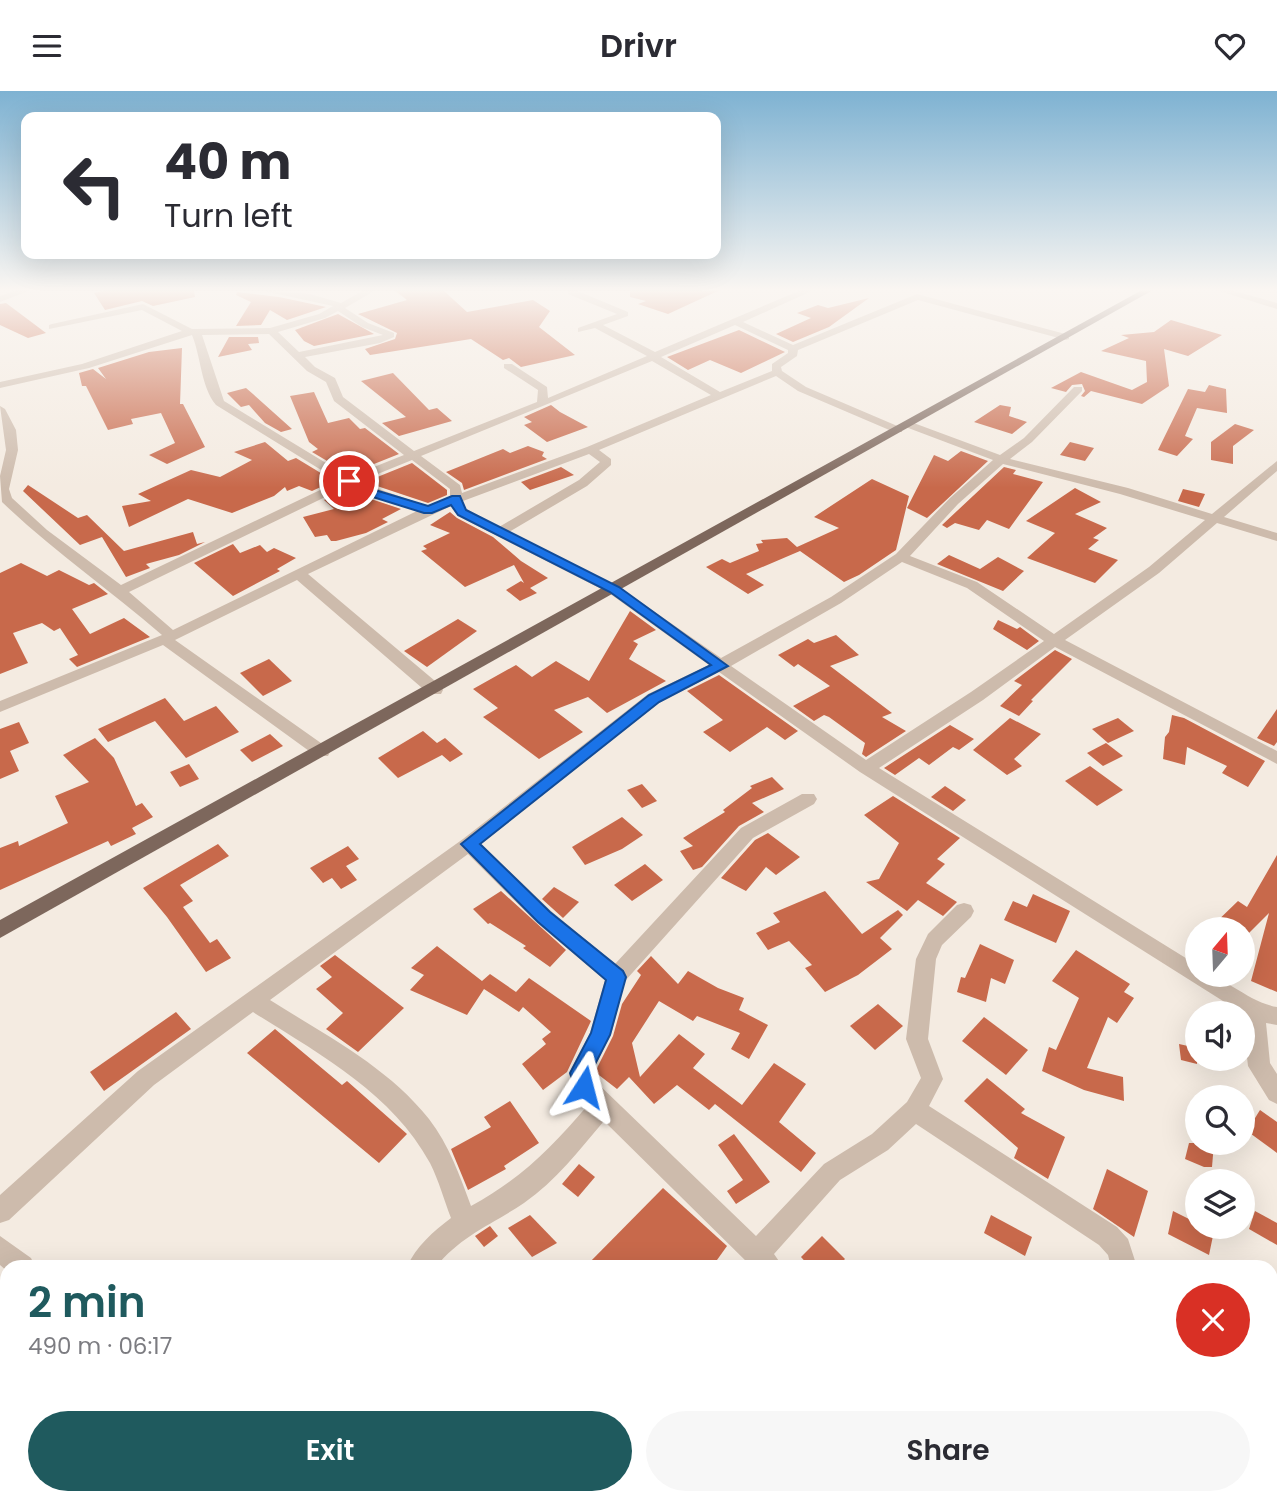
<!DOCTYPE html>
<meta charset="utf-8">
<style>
body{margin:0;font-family:Poppins,sans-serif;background:#f7f7f7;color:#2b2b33;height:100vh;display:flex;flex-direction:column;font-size:26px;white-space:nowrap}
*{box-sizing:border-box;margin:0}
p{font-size:23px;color:#7c7c81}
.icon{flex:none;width:38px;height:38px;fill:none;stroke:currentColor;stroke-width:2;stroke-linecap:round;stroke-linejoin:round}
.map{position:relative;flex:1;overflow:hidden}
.drawer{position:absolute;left:0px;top:1169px;width:1278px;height:245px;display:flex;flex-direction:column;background:#fff;border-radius:21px 21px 0 0;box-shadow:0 7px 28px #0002}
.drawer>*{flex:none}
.top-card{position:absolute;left:21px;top:21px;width:700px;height:147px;border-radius:14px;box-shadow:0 7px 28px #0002;background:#fff;color:#2b2b33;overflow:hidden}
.needle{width:46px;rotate:19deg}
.controls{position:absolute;left:1185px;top:826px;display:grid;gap:14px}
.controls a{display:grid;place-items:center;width:70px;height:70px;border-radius:50%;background:#fff;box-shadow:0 7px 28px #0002;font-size:35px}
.pin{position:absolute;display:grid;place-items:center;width:60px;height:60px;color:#fff;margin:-30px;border:4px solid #fff;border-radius:50%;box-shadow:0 2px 7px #0007}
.me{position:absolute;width:77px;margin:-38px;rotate:9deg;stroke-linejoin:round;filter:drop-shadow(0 0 5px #0008)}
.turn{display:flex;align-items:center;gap:24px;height:147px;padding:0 28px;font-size:32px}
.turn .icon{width:91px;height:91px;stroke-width:2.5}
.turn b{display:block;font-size:49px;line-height:60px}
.round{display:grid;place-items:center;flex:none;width:74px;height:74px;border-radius:37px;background:#f7f7f7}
.summary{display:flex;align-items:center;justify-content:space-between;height:119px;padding:0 28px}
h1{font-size:42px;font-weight:600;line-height:52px;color:#1f5a5e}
.primary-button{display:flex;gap:14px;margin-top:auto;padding:14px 28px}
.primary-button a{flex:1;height:80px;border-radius:42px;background:#1f5a5e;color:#fff;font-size:28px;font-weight:600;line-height:80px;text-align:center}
.primary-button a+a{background:#f7f7f7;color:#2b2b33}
header{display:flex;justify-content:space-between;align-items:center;height:91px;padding:0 28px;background:#fff;font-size:32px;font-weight:600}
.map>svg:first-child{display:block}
.building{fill:#c8694b}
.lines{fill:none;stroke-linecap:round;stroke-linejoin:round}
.minor{fill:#cdbbac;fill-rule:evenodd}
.major{fill:#7d675c;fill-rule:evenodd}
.route{fill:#1a73e8;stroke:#114b97;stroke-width:2}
</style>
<header><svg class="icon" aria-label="menu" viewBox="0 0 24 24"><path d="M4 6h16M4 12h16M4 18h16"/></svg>Drivr<svg class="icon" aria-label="heart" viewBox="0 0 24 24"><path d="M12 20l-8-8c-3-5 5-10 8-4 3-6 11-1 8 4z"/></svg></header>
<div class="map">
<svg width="1277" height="1414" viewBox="0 0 1277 1414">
<rect width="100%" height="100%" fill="#f4ebe1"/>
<g class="building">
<polygon points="107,199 194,199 195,206 153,215 142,210 105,219 94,202"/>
<polygon points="394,199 443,199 467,221 533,209 550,220 539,236 575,264 521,276 509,267 503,269 471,248 370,264 365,258 395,248 397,242 358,223 407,209"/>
<polygon points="630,199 720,199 668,223 638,213 646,210 630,206"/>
<polygon points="237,201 279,206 326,216 287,229 270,219 261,234 236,235 251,211 236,204"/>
<polygon points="869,207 829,236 793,251 776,243 811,227 797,222 818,214 828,217"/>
<polygon points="6,212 46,242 28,247 0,234 0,213"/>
<polygon points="338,223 374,243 314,255 304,250 295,239"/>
<polygon points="1171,229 1222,244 1188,265 1164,258 1169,295 1142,313 1091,300 1084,306 1081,305 1085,300 1082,293 1072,294 1066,301 1051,297 1081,281 1132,299 1147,291 1146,270 1101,260 1129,247 1121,244 1154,241"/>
<polygon points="739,239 785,261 741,282 710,269 688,279 667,266"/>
<polygon points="229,246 258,246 259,252 248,253 252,259 218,266"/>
<polygon points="182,257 180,313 183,313 205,356 167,373 149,364 175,352 161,322 131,328 133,333 108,339 86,295 82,295 79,282 93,278 106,288 98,277 149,261"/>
<polygon points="393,282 429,319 437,317 452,330 399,345 382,332 406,326 361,290"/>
<polygon points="1209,294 1226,298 1227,322 1197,317 1185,345 1193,348 1177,365 1158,359 1188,298 1205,301"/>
<polygon points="246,297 253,303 292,338 281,341 265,332 249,314 241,316 227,302"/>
<polygon points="314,301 328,332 349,327 360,338 365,337 399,363 349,383 312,361 318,358 309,351 290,305"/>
<polygon points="551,314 560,321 588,336 547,351 524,334 532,331 524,326"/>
<polygon points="1000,314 1011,316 1009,325 1027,331 1012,343 974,331"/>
<polygon points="1235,333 1254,339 1233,355 1233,373 1211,369 1211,351"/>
<polygon points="265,351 288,370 296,367 334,390 312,400 299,395 287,400 285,396 274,405 232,422 188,408 129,436 122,415 151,410 138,403 191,379 220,386 252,369 234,361"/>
<polygon points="1070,351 1094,357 1085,370 1060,364"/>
<polygon points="528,355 544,361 542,365 547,368 464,399 462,392 446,381 503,358 510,362"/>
<polygon points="961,360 988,370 927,427 907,417 934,364 948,370"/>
<polygon points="412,372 447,399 447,404 428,412 365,391"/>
<polygon points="561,376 574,384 530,399 521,391"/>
<polygon points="1004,376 1016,379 1013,383 1043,391 1009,438 987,429 979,439 955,432 947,437 942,434"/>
<polygon points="872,388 909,405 896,459 859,484 844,491 800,460 746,483 764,494 748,503 706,476 722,468 730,472 759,460 756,453 763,452 761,449 787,447 797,456 839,437 814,426"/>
<polygon points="28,394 78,427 87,424 124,460 193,441 197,453 205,451 179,464 146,473 150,477 126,486 102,446 80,454 23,400"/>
<polygon points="1075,397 1101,411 1075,423 1107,437 1093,447 1099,449 1088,458 1118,469 1095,492 1027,467 1055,442 1026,430"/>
<polygon points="348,398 356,403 401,418 382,428 388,431 366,442 336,450 331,450 327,444 315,446 303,426 334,418 324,409"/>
<polygon points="1183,398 1205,403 1199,416 1178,410"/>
<polygon points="450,421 457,427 493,446 521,470 548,487 530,497 537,502 520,510 506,499 521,490 524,492 514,474 465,496 421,460 427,458 423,455 450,442 430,434"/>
<polygon points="233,453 240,462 260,454 267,461 274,457 296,467 277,478 280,480 233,505 194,472"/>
<polygon points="949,464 980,478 998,466 1024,480 1003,500 937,473"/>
<polygon points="21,472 47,485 59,479 89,494 94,492 108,503 72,518 90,543 124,527 150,546 77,576 69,568 78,564 60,537 54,540 42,532 13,542 28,572 0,583 0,482"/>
<polygon points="630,520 656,539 633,550 638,553 629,568 666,590 607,622 588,606 554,619 583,641 539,668 483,626 498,617 473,598 516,574 532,586 556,570 589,590"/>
<polygon points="458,528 477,540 427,576 404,560"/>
<polygon points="998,529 1017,538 1020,536 1039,550 1027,559 993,538"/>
<polygon points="836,544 859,564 830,575 892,622 882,626 906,640 866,666 862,663 865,652 829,626 824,624 814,630 793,615 830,595 798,573 794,576 778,564 808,548 814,552"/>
<polygon points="1055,559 1072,568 1031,609 1033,610 1019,625 1000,615 1022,594 1014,590"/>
<polygon points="269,568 292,590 263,605 240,582"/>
<polygon points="719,584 798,640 785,649 767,636 730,661 703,641 723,629 687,600"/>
<polygon points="165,607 184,630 216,615 239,641 186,667 155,630 108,651 98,638"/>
<polygon points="1277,618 1277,651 1274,655 1257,647"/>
<polygon points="1172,624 1184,627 1265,670 1248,696 1222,682 1227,675 1187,656 1185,674 1163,668 1165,646 1169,641"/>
<polygon points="1010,627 1041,643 1014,668 1022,675 1007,684 973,659"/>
<polygon points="1118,627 1134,640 1108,652 1092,638"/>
<polygon points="19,631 29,652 10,660 19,680 0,688 0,638"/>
<polygon points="950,634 974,648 959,659 953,656 929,674 919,667 895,684 884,677"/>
<polygon points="423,640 437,652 445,647 463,663 450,671 442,664 398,687 378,667"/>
<polygon points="270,643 283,655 252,671 240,659"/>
<polygon points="95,647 114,667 136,715 142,712 153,726 132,737 136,743 111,755 108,750 0,799 0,757 18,750 19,755 68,732 55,705 89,691 63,664"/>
<polygon points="1106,652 1123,665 1103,675 1087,662"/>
<polygon points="189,673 199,688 180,696 170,681"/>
<polygon points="1090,675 1123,699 1097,715 1065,690"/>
<polygon points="772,686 784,698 752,712 764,721 739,735 702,776 693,779 680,760 693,755 683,747 725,721 723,719 752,697 750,695"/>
<polygon points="642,693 657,710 642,717 627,699"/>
<polygon points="945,695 966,709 953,720 931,706"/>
<polygon points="893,705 960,747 937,768 945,773 926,792 957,811 943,825 918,809 907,820 866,791 879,788 899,752 864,724"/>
<polygon points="622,726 643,744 622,758 585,774 572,756"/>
<polygon points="768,742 800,766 776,784 766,776 746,800 721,787 755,749"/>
<polygon points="218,753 229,765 180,794 193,810 183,816 210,852 217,848 231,867 206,881 167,826 143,797"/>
<polygon points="348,755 359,768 346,775 357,789 341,798 332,787 323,792 310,777"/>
<polygon points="1277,764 1277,901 1251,890 1269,822 1242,849 1242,838 1209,838 1238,810 1247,816"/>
<polygon points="645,773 663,789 632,810 614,794"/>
<polygon points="554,796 579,811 563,827 542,808"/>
<polygon points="501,800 566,859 550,876 523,857 526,855 490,832 488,833 473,818"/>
<polygon points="825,800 862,843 898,819 903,824 880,847 892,858 858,884 825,901 805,877 812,874 789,850 768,859 756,842 780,831 773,822"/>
<polygon points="1033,803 1070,820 1056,852 1004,829 1013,810 1027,816"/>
<polygon points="980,853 1014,869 1005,893 991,887 986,911 957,901 961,886 965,887"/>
<polygon points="437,855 482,890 490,883 516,901 529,887 591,930 567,981 543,999 522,973 546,953 542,948 551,941 523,916 519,921 484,898 467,924 410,899 424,884 411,877"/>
<polygon points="1076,859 1130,893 1124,901 1134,907 1117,932 1108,926 1087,977 1123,986 1124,1010 1084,999 1042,980 1049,956 1056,959 1079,907 1052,890"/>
<polygon points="335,864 404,917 358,961 326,938 343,922 316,898 332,886 320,875"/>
<polygon points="651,865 678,893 688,880 718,897 744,907 739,919 768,934 749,968 731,958 740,942 697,925 693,930 659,910 632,952 640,986 679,943 705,963 693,977 742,1014 774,972 806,993 779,1031 816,1062 801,1081 715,1013 709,1019 677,994 654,1013 629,986 617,998 595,981 613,945 622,913 641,884 637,880"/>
<polygon points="878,913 903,935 875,959 850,935"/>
<polygon points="176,921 191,938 104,1000 90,981"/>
<polygon points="984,926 1028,959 1006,984 962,950"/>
<polygon points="275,938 342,994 347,990 407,1043 379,1072 247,962"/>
<polygon points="1179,953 1197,957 1197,973 1181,969"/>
<polygon points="987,987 1025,1018 1021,1022 1065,1046 1048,1088 1014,1067 1018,1057 964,1010"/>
<polygon points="510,1010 539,1052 504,1075 506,1078 468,1099 451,1058 491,1036 484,1026"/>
<polygon points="1260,1019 1277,1031 1277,1062 1247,1040"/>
<polygon points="734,1043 770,1091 736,1113 727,1100 743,1089 718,1054"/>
<polygon points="1189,1052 1214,1052 1212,1076 1204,1076 1185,1068"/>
<polygon points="579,1073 595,1086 578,1106 562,1093"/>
<polygon points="1107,1078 1148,1100 1134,1146 1093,1118"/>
<polygon points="663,1097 727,1155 712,1176 585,1176"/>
<polygon points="1173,1120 1197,1132 1197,1136 1214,1140 1209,1164 1168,1143"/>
<polygon points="1255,1120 1277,1132 1277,1154 1249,1138"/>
<polygon points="530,1124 557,1152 532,1166 508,1137"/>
<polygon points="991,1124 1032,1146 1025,1165 984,1142"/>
<polygon points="490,1135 498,1145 484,1156 475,1145"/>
<polygon points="822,1145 845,1168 837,1176 810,1176 801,1166"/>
</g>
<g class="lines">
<g class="minor">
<polygon points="17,199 31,199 0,211 0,205"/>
<path d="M259 199 310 203 341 212 364 199H376L345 217 368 232 394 242V246L380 252 305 266 315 276 335 287 343 306 414 360 537 311 538 299 504 277V273H512L547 296 548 307 647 265 595 237 578 241V237L617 223 568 203V199H575L628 221V225L603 234 655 261 801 199H814L743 231 793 254 917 203 1069 244V248L1066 249 918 209 798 259 797 265 781 276 782 280 806 296 902 337V341H894L798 300 776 285 599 359 611 368V374L587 395 509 441 619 496 721 567 831 506 896 463 950 407 993 369 903 335V331H911L1000 364 1024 347 1074 296H1082V300L1032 351 1010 368 1128 397 1212 423 1277 370V380L1224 426 1277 442V450L1217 432 1159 482 1065 549 1277 660V673L1055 556 983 609 879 677 1197 874V884C1228 884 1244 910 1277 916V934L1266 932 1270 972 1277 983V1013L1269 1009 1248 975 1242 922 860 681 719 581 660 611 481 753 551 820 615 873 741 737 802 703H814L817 708 814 713 753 747 625 890 611 944 591 983 594 989 756 1145 824 1073 872 1043 907 1011 921 987 906 948 916 868 928 843 957 814 964 812 971 814 974 820 971 826 942 854 936 868 928 948 943 988 929 1015 1117 1136 1128 1148 1137 1176H1111L1108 1164 1099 1154 916 1033 888 1059 840 1089 774 1163 783 1176H752L604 1030C579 1059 556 1090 524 1112 493 1133 460 1145 436 1176H407C416 1155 433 1141 451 1127 444 1109 439 1090 430 1072 391 1001 319 963 253 921L154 994 9 1129 0 1132V1104L138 980 463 748 648 603 709 574 609 502 458 425 451 415 308 483 441 595 443 599 441 603H429L297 489 175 549 328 657 330 661 328 665H316L163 554 0 621V610L162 544C109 498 52 459 2 411L0 385 6 359 0 315 5 318 16 339 18 359 9 398 12 407 47 439 121 494 339 390 216 314C201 296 201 266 192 244L89 277 0 297V291L82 273 182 240 142 219 49 238V234L52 233 143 213 192 238 270 237 319 223 333 215ZM338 220 362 236 383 244 299 261 278 241 325 227ZM735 234 788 259V262L772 273V280L720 301 661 266ZM269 243 307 280 326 291 334 310 404 364 349 386 224 310 202 244ZM652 270 711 304 587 356 462 402 460 394 421 365ZM589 363 600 371 579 389 499 436 463 416V410ZM412 369 450 398V406L428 415 358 391ZM1003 373 1120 403 1205 429 1149 476 1054 543 977 491 910 465 958 413ZM348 395 357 401 417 420 173 539 129 501ZM902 471 967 497 1044 550 971 601 866 669 731 575 841 512ZM468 763 537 832 605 889 590 942 569 982 577 1003 588 1014C550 1058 523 1086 471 1115 460 1085 449 1054 429 1028 387 975 325 944 270 909Z"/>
<polygon points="1216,199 1231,199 1277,212 1277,218"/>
<polygon points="0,1145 31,1167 35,1176 7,1176 7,1180 0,1174"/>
<polygon points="21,1407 53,1407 50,1414 18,1414"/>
<polygon points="180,1407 213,1407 210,1414 177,1414"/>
<polygon points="272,1407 307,1407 310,1414 275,1414"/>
<polygon points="982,1407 1041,1407 1038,1414 985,1414"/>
</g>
<polygon class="major" points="1142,199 1153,199 0,847 0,829"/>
</g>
<linearGradient id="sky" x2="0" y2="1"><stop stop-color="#7eb2d2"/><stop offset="0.5" stop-color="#faf6f2"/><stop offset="1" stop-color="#faf6f2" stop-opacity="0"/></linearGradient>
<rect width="1277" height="397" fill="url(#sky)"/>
<polygon class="route" points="345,388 353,388 365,396 428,415 452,405 460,405 466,419 619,496 728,575 659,611 480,753 550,821 623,880 626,886 610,944 590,983 595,996 592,1003 584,1006 577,1003 570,982 591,942 606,889 538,831 461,753 649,604 711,574 610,501 458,424 451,414 432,422 424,422 357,401 345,392"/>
</svg>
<div class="controls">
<a><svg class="needle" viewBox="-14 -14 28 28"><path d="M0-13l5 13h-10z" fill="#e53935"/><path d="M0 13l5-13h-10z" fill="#7c7c81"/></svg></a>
<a><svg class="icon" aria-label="sound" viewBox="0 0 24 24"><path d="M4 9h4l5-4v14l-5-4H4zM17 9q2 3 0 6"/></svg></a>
<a><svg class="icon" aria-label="search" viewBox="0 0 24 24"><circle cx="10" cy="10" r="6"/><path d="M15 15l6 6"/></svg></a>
<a><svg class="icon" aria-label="layers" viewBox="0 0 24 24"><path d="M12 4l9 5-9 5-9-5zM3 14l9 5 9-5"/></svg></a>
</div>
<div class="pin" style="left:349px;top:390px;background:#d93025"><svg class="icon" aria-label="arrive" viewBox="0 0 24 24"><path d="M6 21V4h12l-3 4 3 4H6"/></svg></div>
<svg class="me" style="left:584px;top:996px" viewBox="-20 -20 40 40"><path d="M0-17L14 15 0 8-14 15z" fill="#1a73e8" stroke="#fff" stroke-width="4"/></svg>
<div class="top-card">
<div class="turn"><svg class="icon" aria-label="left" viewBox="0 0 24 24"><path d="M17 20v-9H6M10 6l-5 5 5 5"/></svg><div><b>40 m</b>Turn left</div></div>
</div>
<section class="drawer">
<div class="summary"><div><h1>2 min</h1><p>490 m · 06:17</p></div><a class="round" style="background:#d93025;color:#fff"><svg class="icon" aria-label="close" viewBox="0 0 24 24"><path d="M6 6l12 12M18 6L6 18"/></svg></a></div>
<div class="primary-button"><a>Exit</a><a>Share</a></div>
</section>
</div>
